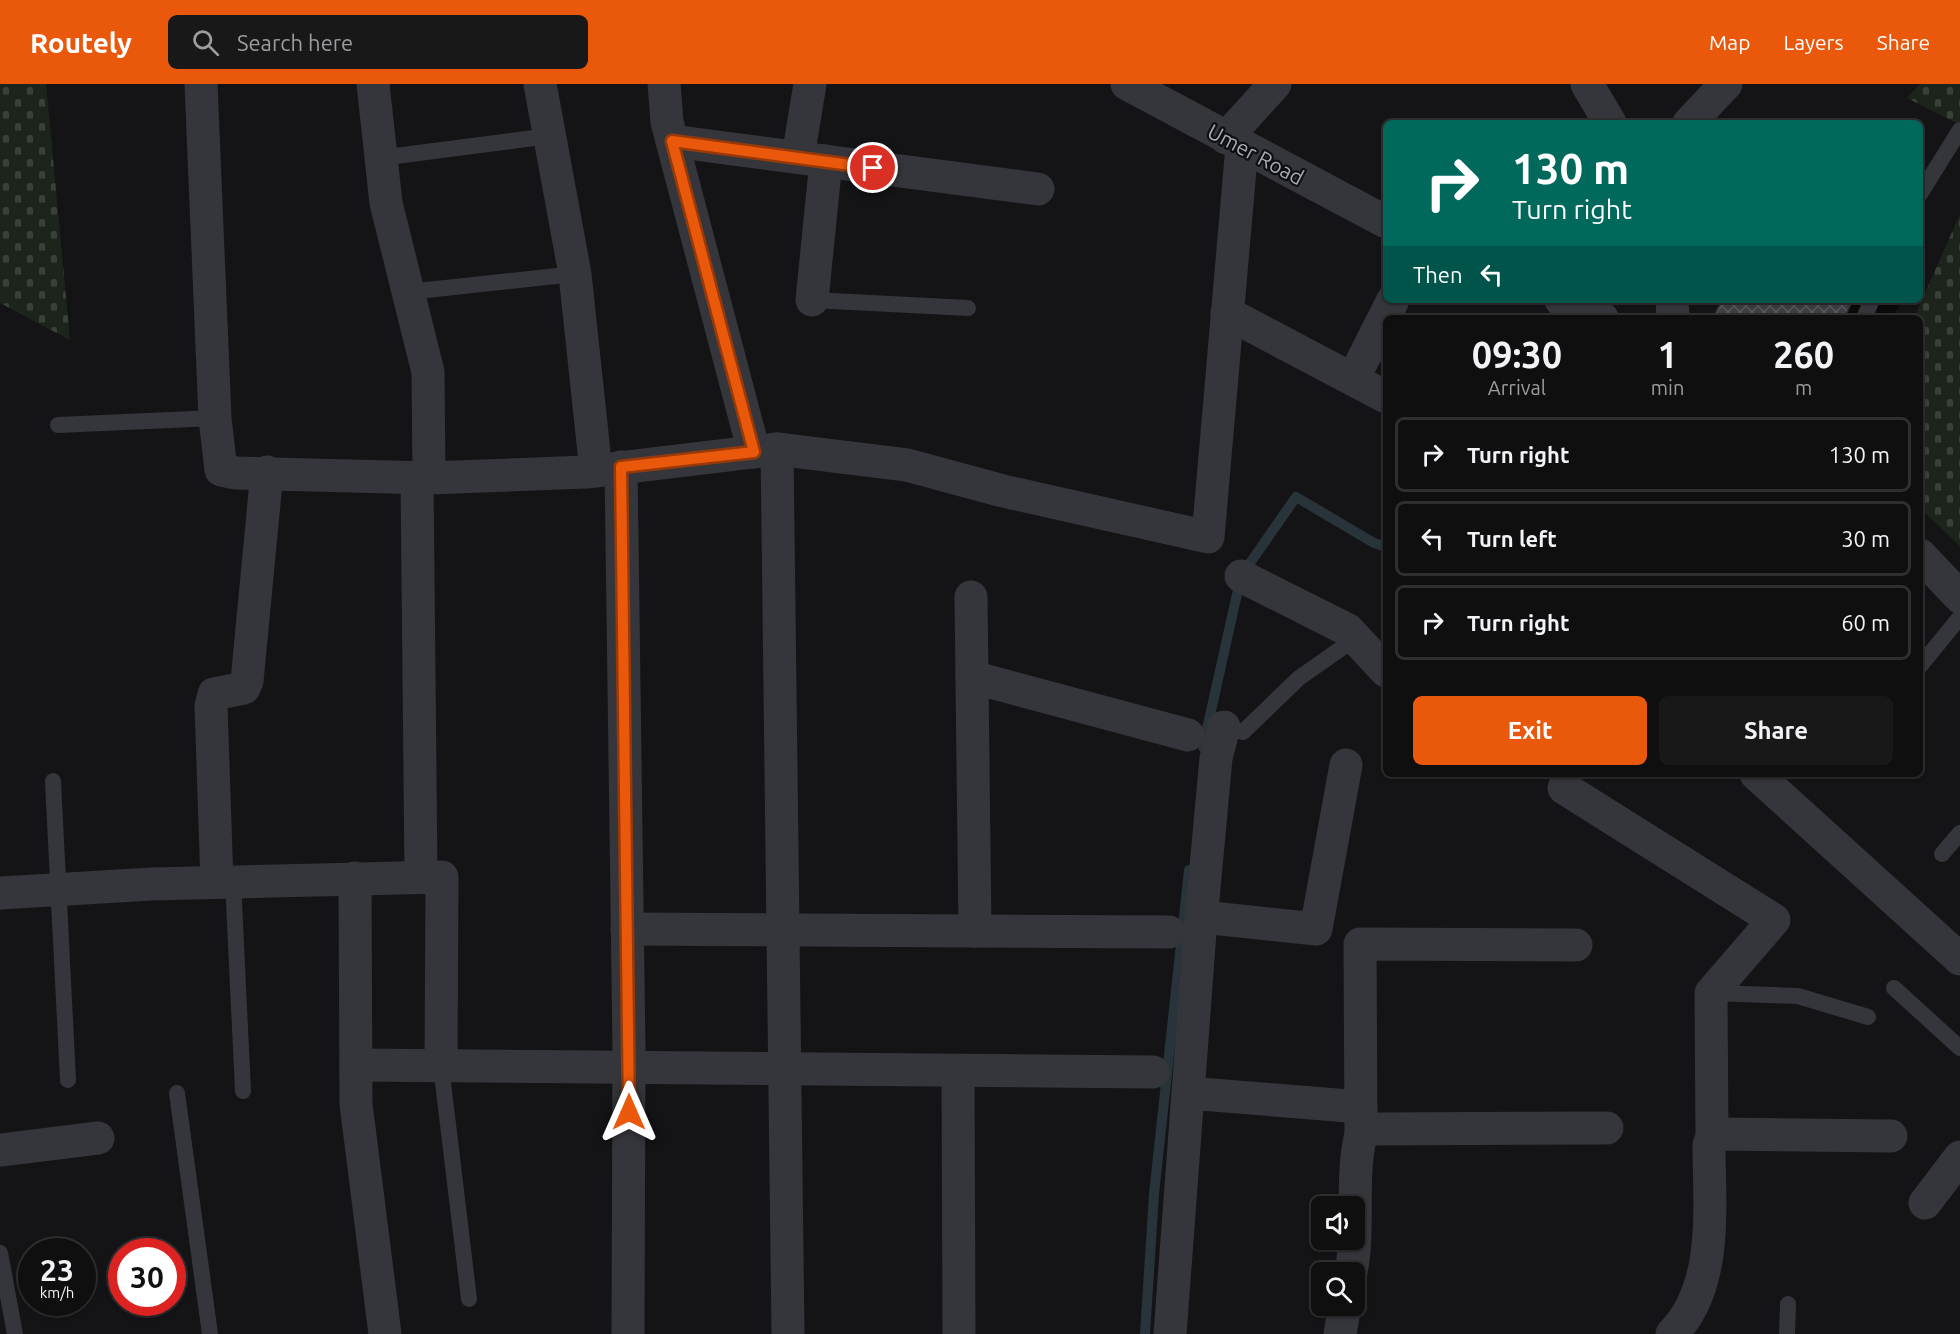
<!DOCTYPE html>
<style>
body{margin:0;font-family:Ubuntu,sans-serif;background:#181819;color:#f1f3f6;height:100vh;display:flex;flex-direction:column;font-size:22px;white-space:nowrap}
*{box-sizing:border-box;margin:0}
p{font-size:20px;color:#9b9c9f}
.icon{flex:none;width:33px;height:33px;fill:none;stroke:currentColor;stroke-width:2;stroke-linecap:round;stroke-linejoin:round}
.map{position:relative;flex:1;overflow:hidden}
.panel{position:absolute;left:1383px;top:231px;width:540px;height:462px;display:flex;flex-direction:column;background:#0f0f10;border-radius:9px;box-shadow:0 2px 4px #0004,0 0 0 2px #2f2f30}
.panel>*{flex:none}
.guide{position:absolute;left:1383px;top:36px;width:540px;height:183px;border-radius:9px;box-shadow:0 2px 4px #0004,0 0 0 2px #2f2f30;background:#00695c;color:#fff;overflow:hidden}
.tools{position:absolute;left:1311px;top:1112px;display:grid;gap:12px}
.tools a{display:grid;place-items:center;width:54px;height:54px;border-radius:9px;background:#0f0f10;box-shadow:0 2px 4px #0004,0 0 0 2px #2f2f30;font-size:30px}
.speed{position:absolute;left:18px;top:1154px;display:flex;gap:12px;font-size:30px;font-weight:700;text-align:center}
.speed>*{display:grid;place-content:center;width:78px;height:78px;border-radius:50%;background:#0f0f10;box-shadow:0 2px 4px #0004,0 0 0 2px #2f2f30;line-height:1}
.speed small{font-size:15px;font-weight:400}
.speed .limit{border:9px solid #d22;background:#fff;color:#111}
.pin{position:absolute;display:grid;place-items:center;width:51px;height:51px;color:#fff;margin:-26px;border:3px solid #fff;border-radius:50%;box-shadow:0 2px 6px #0007}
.me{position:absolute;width:66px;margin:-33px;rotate:0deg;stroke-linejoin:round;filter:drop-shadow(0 0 4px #0008)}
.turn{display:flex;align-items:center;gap:21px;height:126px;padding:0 30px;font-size:27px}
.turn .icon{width:78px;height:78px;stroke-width:2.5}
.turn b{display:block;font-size:42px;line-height:51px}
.then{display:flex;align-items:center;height:57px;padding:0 30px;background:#0003;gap:12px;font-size:22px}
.eta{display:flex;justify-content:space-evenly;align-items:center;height:102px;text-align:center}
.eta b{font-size:36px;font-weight:600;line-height:42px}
.button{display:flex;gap:12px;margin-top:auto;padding:12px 30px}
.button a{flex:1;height:69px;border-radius:9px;background:#ea580c;color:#fff;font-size:24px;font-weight:600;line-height:69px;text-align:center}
.button a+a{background:#181819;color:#f1f3f6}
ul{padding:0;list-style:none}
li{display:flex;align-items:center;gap:18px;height:75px;margin:0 12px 9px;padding:0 18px;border:3px solid #2f2f30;border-radius:9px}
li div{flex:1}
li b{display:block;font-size:22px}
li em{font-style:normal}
header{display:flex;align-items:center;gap:36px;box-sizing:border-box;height:84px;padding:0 30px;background:#ea580c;color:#fff}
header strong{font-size:28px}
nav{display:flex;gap:33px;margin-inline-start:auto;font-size:21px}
.search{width:420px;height:54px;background:#181819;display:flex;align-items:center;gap:15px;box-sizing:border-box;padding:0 21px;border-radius:9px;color:#9b9c9f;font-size:22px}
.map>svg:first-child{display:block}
.cemetery{fill:url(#cemetery-stones)}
.shadow{fill:#0007}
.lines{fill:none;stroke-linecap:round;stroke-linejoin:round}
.stream{stroke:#29343a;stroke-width:10}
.building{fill:url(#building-cross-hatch);stroke:#2e2e32;stroke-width:1.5}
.service{stroke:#35363b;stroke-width:16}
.minor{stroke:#35363b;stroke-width:33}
.tertiary{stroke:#35363b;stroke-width:33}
.route-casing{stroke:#983908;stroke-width:15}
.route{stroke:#ea580c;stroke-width:10}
.labels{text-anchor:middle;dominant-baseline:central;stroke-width:4.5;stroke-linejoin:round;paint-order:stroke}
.street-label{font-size:21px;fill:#a5acb7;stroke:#0f0f11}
</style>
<header>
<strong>Routely</strong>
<div class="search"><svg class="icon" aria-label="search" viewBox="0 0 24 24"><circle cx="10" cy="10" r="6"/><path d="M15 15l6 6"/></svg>Search here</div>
<nav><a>Map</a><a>Layers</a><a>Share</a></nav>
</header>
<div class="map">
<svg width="1960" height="1250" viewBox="0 0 1960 1250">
<defs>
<pattern id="cemetery-stones" width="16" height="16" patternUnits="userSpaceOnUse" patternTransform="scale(1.5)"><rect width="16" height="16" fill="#1c241c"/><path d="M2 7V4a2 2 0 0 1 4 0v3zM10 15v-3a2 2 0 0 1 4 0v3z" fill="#3a413b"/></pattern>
<pattern id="building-cross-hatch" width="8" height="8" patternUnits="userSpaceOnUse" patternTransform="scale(1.5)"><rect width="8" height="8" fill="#3e3f43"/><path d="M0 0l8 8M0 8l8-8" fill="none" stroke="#57585c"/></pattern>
</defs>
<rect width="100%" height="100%" fill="#141416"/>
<g class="cemetery">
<polygon points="0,0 46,0 70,256 0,219"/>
<polygon points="1920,0 1960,0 1960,41 1907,14"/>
<polygon points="1960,130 1960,462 1920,424 1920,234 1914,234"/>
</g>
<polygon class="shadow" points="1724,216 1902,216 1892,234 1715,234"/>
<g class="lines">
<g class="stream">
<polyline points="1203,663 1241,492 1296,413 1374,459 1386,463"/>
<polyline points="1145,1250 1154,1110 1189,786"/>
</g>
</g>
<polygon class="building" points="1722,216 1853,216 1844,234 1713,234"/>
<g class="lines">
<g class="service">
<polyline points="380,74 549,52"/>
<polyline points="1920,110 1960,46"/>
<polyline points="408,208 575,190"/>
<polyline points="812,216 968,224"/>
<polyline points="1864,234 1872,216"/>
<polyline points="58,341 215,334"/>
<polyline points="1920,582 1960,533"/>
<polyline points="1224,643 1243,648 1299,594 1356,554"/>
<polyline points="53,697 68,996"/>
<polyline points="1942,770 1960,749"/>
<polyline points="233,797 243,1007"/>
<polyline points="1894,904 1960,964"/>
<polyline points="1712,909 1798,912 1868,933"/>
<polyline points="441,982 469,1215"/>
<polyline points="177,1009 210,1250"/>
<polyline points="0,1169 15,1250"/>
<polyline points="1787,1250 1788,1220"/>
</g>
<g class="minor">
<polyline points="201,0 215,334 221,386 236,389 429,394 586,388 777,365 907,381 1003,407 1208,453 1242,62"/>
<polyline points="373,0 386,119 428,288 429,394"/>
<polyline points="540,0 575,190 596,387"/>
<polyline points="664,0 667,38 754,368"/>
<polyline points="1587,0 1610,39"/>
<polyline points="1689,39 1726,0"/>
<polyline points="1226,54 1275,0"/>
<polyline points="672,57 1038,105"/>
<polyline points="798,73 810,0"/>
<polyline points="812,216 826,77"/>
<polyline points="1672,216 1673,234"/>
<polyline points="1227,229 1386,313"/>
<polyline points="1353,295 1393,216"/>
<polyline points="777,365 788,1250"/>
<polyline points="621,383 629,966 628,1250"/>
<polyline points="1241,492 1348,546 1386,587"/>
<polyline points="971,513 975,847"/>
<polyline points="972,593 1188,651"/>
<polyline points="1756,690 1960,875"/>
<polyline points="1564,704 1774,836 1711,909 1712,1053"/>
<polyline points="414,791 421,791 417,394"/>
<polyline points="355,794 356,1020 385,1250"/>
<polyline points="217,798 211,622 214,610 244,604 247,597 267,388"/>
<polyline points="0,809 152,800 442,793 441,982"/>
<polyline points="1202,833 1316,845 1346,681"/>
<polyline points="627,845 1169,848"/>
<polyline points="356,981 1153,988"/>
<polyline points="958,987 959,1250"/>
<polyline points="1188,1009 1361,1023"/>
<polyline points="1361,1050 1360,860 1576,861"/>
<polyline points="0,1066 98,1054"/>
<polyline points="1925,1119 1960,1073"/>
<path d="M1351 1188C1360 1143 1350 1095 1361 1050L1370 1045 1607 1044"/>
<polyline points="1170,1250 1200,848 1216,674 1224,643"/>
<polyline points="1340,1250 1345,1221"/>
<path d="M1672 1250C1719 1202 1709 1123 1709 1061L1712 1053 1720 1050 1891 1052"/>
</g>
<g class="tertiary">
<polyline points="1127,0 1386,138"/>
<polyline points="1561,216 1602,234"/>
<polyline points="1920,471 1960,513"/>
</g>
</g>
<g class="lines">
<defs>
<polyline id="route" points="629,1028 621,383 754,368 672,57 873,84"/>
</defs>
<use href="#route" class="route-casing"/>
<use href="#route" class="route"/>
</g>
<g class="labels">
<g class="street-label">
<text transform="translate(1256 70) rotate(28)">Umer Road</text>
</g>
</g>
</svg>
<div class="tools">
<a><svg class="icon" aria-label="sound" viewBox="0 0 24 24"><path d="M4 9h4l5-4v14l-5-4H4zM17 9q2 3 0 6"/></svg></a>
<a><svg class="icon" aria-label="search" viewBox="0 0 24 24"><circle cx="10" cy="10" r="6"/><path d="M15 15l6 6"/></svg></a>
</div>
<div class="speed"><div>23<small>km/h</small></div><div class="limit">30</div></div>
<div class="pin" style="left:873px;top:84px;background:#d93025"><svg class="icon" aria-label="arrive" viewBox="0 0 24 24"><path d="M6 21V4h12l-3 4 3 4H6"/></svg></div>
<svg class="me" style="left:629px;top:1028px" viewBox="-20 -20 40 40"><path d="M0-17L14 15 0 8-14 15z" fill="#ea580c" stroke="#fff" stroke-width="4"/></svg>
<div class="guide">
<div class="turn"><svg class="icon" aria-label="right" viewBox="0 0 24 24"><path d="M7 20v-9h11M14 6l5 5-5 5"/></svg><div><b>130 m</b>Turn right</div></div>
<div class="then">Then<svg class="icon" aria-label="left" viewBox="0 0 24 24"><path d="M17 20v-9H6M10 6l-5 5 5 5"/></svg></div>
</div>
<section class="panel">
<div class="eta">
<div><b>09:30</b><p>Arrival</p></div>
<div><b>1</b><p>min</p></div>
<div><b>260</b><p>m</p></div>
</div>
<ul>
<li><svg class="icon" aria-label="right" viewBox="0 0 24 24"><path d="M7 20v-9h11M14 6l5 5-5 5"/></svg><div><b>Turn right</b></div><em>130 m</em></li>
<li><svg class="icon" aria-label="left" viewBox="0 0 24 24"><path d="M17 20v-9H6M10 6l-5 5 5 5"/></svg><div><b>Turn left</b></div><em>30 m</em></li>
<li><svg class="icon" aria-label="right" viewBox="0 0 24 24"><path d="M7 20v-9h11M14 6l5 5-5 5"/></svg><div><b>Turn right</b></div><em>60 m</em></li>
</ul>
<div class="button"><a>Exit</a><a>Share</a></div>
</section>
</div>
